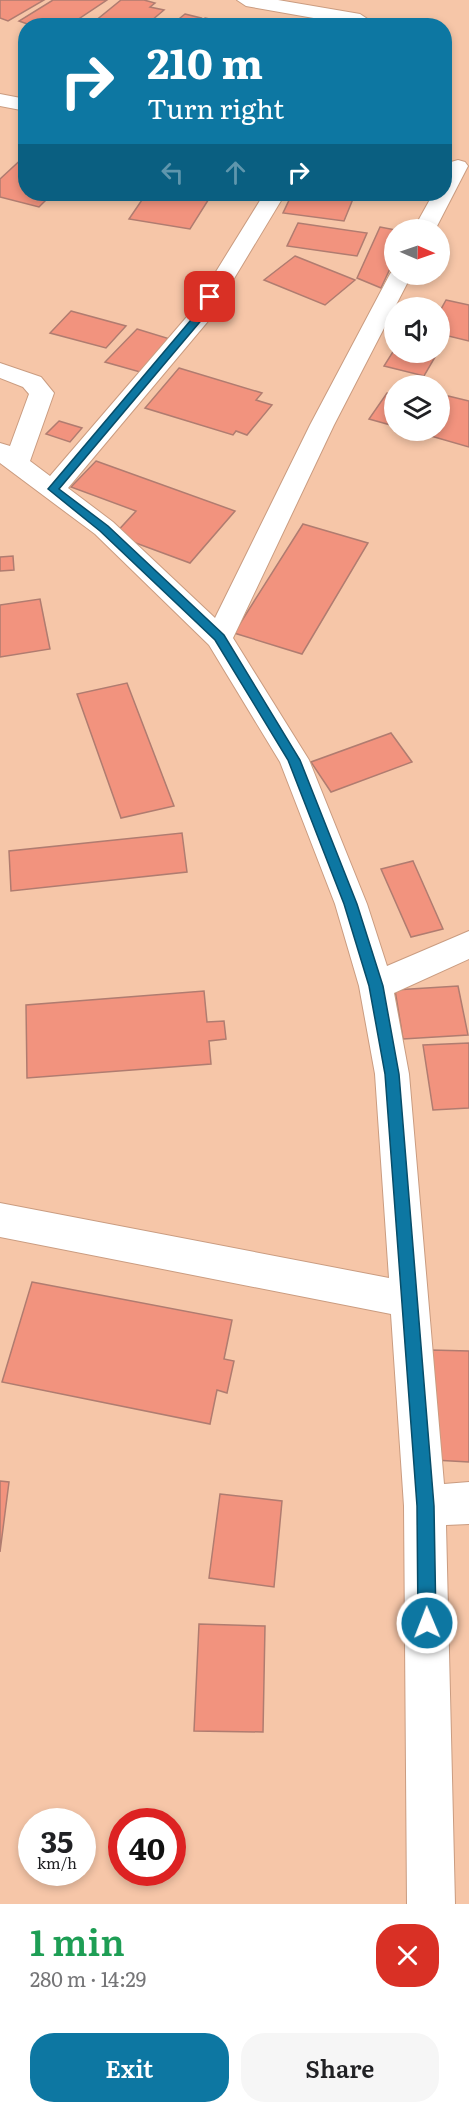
<!DOCTYPE html>
<meta charset="utf-8">
<style>
body{margin:0;font-family:Literata,serif;background:#f6f6f6;color:#202124;height:100vh;display:flex;flex-direction:column;font-size:22px;white-space:nowrap}
*{box-sizing:border-box;margin:0}
p{font-size:20px;color:#757577}
.icon{flex:none;width:33px;height:33px;fill:none;stroke:currentColor;stroke-width:2;stroke-linecap:round;stroke-linejoin:round}
.map{position:relative;height:1904px;overflow:hidden}
.details{display:flex;flex-direction:column;background:#fff;flex:1}
.details>*{flex:none}
.top-card{position:absolute;left:18px;top:18px;width:434px;height:183px;border-radius:24px;box-shadow:0 3px 9px #0003;background:#0d77a2;color:#fff;overflow:hidden}
.needle{width:39px;rotate:92deg}
.tools{position:absolute;left:384px;top:219px;display:grid;gap:12px}
.tools a{display:grid;place-items:center;width:66px;height:66px;border-radius:50%;background:#fff;box-shadow:0 3px 9px #0003;font-size:30px}
.speed{position:absolute;left:18px;top:1808px;display:flex;gap:12px;font-size:30px;font-weight:700;text-align:center}
.speed>*{display:grid;place-content:center;width:78px;height:78px;border-radius:50%;background:#fff;box-shadow:0 3px 9px #0003;line-height:1}
.speed small{font-size:15px;font-weight:400}
.speed .limit{border:9px solid #d22;background:#fff;color:#111}
.pin{position:absolute;display:grid;place-items:center;width:51px;height:51px;color:#fff;margin:-26px;border-radius:12px;box-shadow:0 3px 9px #0006}
.me{position:absolute;width:66px;margin:-33px;rotate:359deg;stroke-linejoin:round;filter:drop-shadow(0 0 4px #0008)}
.turn{display:flex;align-items:center;gap:21px;height:126px;padding:0 30px;font-size:27px}
.turn .icon{width:78px;height:78px;stroke-width:2.5}
.turn b{display:block;font-size:42px;line-height:51px}
.lanes{display:flex;align-items:center;height:57px;padding:0 30px;background:#0003;justify-content:center;gap:30px;direction:ltr}
.lanes .off{opacity:.35}
.round{display:grid;place-items:center;flex:none;width:63px;height:63px;border-radius:24px;background:#f6f6f6}
.summary{display:flex;align-items:center;justify-content:space-between;height:102px;padding:0 30px}
h1{font-size:36px;font-weight:600;line-height:45px;color:#1e9e55}
.action{display:flex;gap:12px;margin-top:auto;padding:12px 30px}
.action a{flex:1;height:69px;border-radius:24px;background:#0d77a2;color:#fff;font-size:24px;font-weight:600;line-height:69px;text-align:center}
.action a+a{background:#f6f6f6;color:#202124}
.map>svg:first-child{display:block}
.building{fill:#f2937e;stroke:#b07c70;stroke-width:1.5}
.lines{fill:none;stroke-linecap:round;stroke-linejoin:round}
.minor-casing{stroke:#ca9c80;stroke-width:2}
.minor{fill:#fff;fill-rule:evenodd}
.route{fill:#0d77a2;stroke:#084d69;stroke-width:1.5}
</style>
<div class="map">
<svg width="469" height="1904" viewBox="0 0 469 1904">
<rect width="100%" height="100%" fill="#f6c6a8"/>
<g class="building">
<polygon points="0,0 44,0 8,21 0,18"/>
<polygon points="53,0 107,0 68,26 33,26 19,21"/>
<polygon points="121,0 144,0 155,3 150,7 164,10 145,26 89,26"/>
<polygon points="185,14 201,18 192,26 175,22"/>
<polygon points="205,18 218,21 213,26 198,26"/>
<polygon points="26,155 26,194 52,194 39,207 0,197 0,179"/>
<polygon points="146,194 212,194 190,229 129,219"/>
<polygon points="292,194 355,194 344,221 283,213"/>
<polygon points="298,223 367,233 357,256 287,246"/>
<polygon points="380,227 396,230 394,260 381,288 357,278"/>
<polygon points="295,256 355,280 325,305 264,280"/>
<polygon points="446,300 469,305 469,341 440,334 440,311"/>
<polygon points="71,311 126,326 106,348 50,333"/>
<polygon points="137,329 170,339 140,372 105,362"/>
<polygon points="394,350 394,352 438,352 424,376 384,366"/>
<polygon points="179,368 262,393 256,400 272,405 247,435 236,431 233,435 145,408"/>
<polygon points="394,391 394,426 369,419 387,393 393,394"/>
<polygon points="440,394 469,401 469,447 410,430 440,430"/>
<polygon points="59,421 82,428 70,442 46,434"/>
<polygon points="96,461 235,511 190,563 114,535 136,511 71,487"/>
<polygon points="303,524 368,543 302,654 234,633"/>
<polygon points="13,556 14,570 0,571 0,557"/>
<polygon points="40,599 50,649 0,657 0,605"/>
<polygon points="127,683 174,806 121,818 77,694"/>
<polygon points="391,733 412,762 331,792 311,762"/>
<polygon points="182,833 187,872 11,891 9,851"/>
<polygon points="413,861 443,929 411,937 381,869"/>
<polygon points="458,986 468,1035 403,1039 395,990"/>
<polygon points="204,991 207,1022 224,1021 226,1039 209,1041 211,1064 27,1078 26,1005"/>
<polygon points="469,1043 469,1108 433,1110 423,1045"/>
<polygon points="32,1282 232,1320 224,1359 234,1361 227,1393 217,1390 210,1424 2,1382"/>
<polygon points="431,1350 469,1351 469,1462 434,1460"/>
<polygon points="0,1481 9,1482 0,1552"/>
<polygon points="220,1494 282,1501 274,1587 209,1578"/>
<polygon points="199,1624 265,1626 263,1732 194,1731"/>
</g>
<g class="lines">
<defs>
<g id="minor">
<polygon points="237,0 278,0 360,14 369,20 367,24 359,26 246,6"/>
<polygon points="0,94 26,99 26,111 0,106"/>
<polygon points="458,160 465,162 468,166 435,230 413,230 433,194 444,194 444,172 451,162"/>
<polygon points="264,194 285,194 209,320 68,488 113,522 215,618 310,425 390,274 394,269 394,274 412,274 334,425 233,638 309,760 367,904 387,966 469,931 469,959 394,993 409,1074 444,1484 469,1482 469,1524 446,1525 455,1904 407,1904 404,1506 391,1314 0,1237 0,1203 389,1278 375,1074 359,986 335,904 280,762 209,645 95,534 0,463 0,443 10,446 29,394 23,387 0,378 0,363 41,377 54,393 30,461 50,476 191,312"/>
</g>
</defs>
<use href="#minor" class="minor-casing"/>
<use href="#minor" class="minor"/>
</g>
<polygon class="route" points="207,295 215,297 204,317 59,489 108,526 224,635 300,760 357,904 383,986 399,1074 434,1506 436,1623 433,1630 427,1632 421,1630 418,1623 417,1506 385,1074 369,986 344,904 288,760 215,640 100,531 48,489 196,314"/>
</svg>
<div class="tools">
<a><svg class="needle" viewBox="-14 -14 28 28"><path d="M0-13l5 13h-10z" fill="#e53935"/><path d="M0 13l5-13h-10z" fill="#757577"/></svg></a>
<a><svg class="icon" aria-label="sound" viewBox="0 0 24 24"><path d="M4 9h4l5-4v14l-5-4H4zM17 9q2 3 0 6"/></svg></a>
<a><svg class="icon" aria-label="layers" viewBox="0 0 24 24"><path d="M12 4l9 5-9 5-9-5zM3 14l9 5 9-5"/></svg></a>
</div>
<div class="speed"><div>35<small>km/h</small></div><div class="limit">40</div></div>
<div class="pin" style="left:210px;top:297px;background:#d93025"><svg class="icon" aria-label="arrive" viewBox="0 0 24 24"><path d="M6 21V4h12l-3 4 3 4H6"/></svg></div>
<svg class="me" style="left:427px;top:1623px" viewBox="-20 -20 40 40"><circle r="17" fill="#0d77a2" stroke="#fff" stroke-width="3"/><path d="M0-11L8 9 0 5-8 9z" fill="#fff"/></svg>
<div class="top-card">
<div class="turn"><svg class="icon" aria-label="right" viewBox="0 0 24 24"><path d="M7 20v-9h11M14 6l5 5-5 5"/></svg><div><b>210 m</b>Turn right</div></div>
<div class="lanes"><svg class="icon off" aria-label="left" viewBox="0 0 24 24"><path d="M17 20v-9H6M10 6l-5 5 5 5"/></svg><svg class="icon off" aria-label="ahead" viewBox="0 0 24 24"><path d="M12 20V5M6 11l6-6 6 6"/></svg><svg class="icon" aria-label="right" viewBox="0 0 24 24"><path d="M7 20v-9h11M14 6l5 5-5 5"/></svg></div>
</div>
</div>
<section class="details">
<div class="summary"><div><h1>1 min</h1><p>280 m · 14:29</p></div><a class="round" style="background:#d93025;color:#fff"><svg class="icon" aria-label="close" viewBox="0 0 24 24"><path d="M6 6l12 12M18 6L6 18"/></svg></a></div>
<div class="action"><a>Exit</a><a>Share</a></div>
</section>
